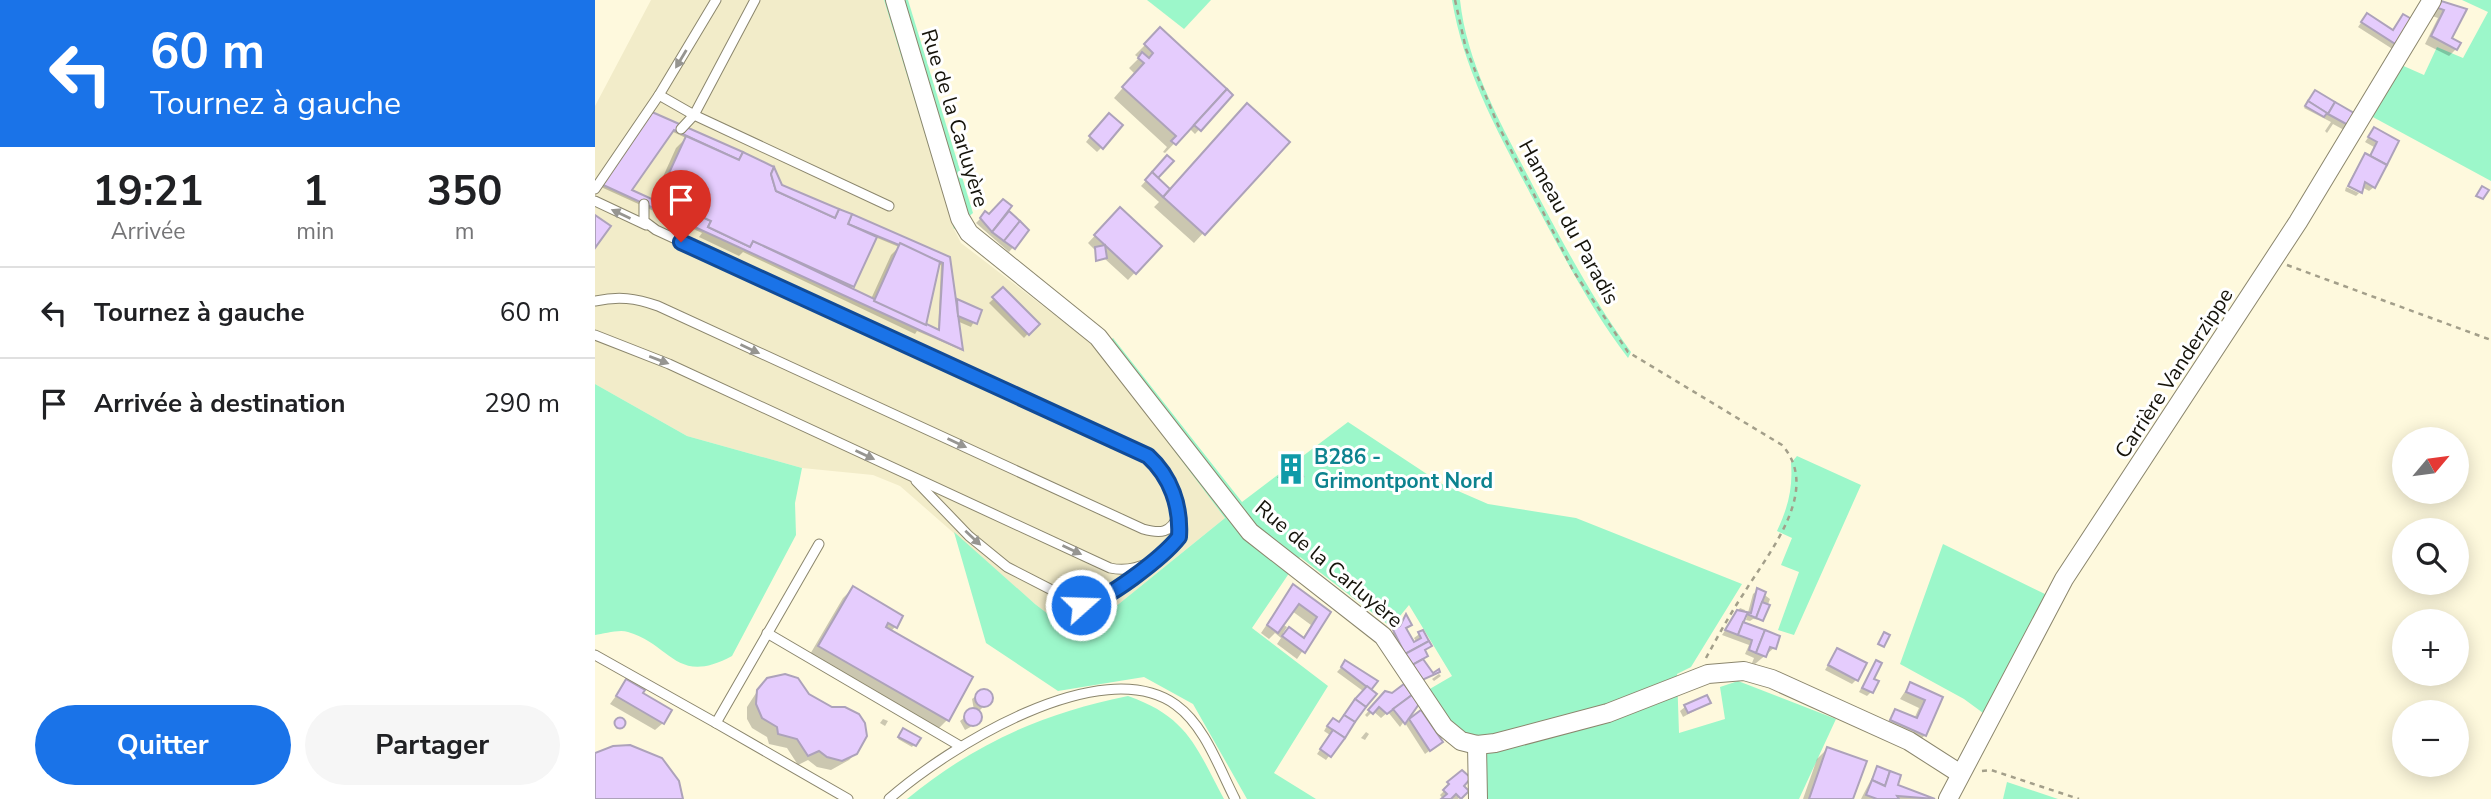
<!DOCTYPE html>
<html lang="fr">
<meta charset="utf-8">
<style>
body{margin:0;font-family:"Nunito Sans",sans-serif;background:#f6f6f6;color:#202124;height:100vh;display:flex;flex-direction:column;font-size:26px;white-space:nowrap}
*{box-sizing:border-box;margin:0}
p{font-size:23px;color:#757577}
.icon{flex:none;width:38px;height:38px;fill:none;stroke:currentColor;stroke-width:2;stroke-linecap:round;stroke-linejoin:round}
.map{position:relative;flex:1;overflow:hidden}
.sheet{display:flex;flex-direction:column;background:#fff;width:595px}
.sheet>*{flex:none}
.hud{background:#1a73e8;color:#fff;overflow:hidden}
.needle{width:46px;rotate:61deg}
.fabs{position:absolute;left:1797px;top:427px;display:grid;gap:14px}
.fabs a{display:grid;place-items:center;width:77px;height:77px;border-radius:50%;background:#fff;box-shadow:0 4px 18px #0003;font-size:35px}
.pin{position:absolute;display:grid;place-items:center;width:60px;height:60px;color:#fff;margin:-72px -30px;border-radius:50% 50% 50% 0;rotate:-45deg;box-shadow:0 0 7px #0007}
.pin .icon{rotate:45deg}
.me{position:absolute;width:77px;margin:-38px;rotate:70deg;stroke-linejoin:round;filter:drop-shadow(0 0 5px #0008)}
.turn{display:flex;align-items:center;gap:24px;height:147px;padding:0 35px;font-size:32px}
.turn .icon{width:91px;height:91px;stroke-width:2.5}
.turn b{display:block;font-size:49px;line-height:60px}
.eta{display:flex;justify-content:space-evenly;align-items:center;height:119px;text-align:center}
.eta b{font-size:42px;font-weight:700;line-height:49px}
.cta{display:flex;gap:14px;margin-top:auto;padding:14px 35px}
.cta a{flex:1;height:80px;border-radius:42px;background:#1a73e8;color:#fff;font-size:28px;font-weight:700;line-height:80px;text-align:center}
.cta a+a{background:#f6f6f6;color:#202124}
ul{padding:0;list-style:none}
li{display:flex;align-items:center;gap:21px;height:91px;padding:0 35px;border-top:2px solid #e0e0e0}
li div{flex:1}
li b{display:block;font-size:26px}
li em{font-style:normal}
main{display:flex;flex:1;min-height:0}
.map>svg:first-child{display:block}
.built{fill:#f2ecc9}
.green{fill:#9cf7ca}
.shadow{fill:#0003;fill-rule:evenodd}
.building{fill:#e5ccfd;stroke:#ada2ba;stroke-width:2}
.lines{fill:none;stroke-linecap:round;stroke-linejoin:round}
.lane-casing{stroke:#8b866d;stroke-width:11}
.street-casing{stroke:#8b866d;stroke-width:20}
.path{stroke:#a39f8a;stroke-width:2.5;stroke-dasharray:5 5;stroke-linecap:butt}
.lane{stroke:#fff;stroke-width:9}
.street{stroke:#fff;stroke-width:18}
.oneway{fill:#969591}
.route-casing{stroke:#114b97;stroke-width:18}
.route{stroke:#1a73e8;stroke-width:12}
.labels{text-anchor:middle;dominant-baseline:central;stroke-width:6;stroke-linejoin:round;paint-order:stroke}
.street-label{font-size:21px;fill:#15130a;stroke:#fff}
.culture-label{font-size:21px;font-weight:bold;fill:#0d838f;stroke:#fff;text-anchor:start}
</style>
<main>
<section class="sheet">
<div class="hud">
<div class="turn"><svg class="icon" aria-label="left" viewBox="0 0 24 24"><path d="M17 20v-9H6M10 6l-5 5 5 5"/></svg><div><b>60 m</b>Tournez à gauche</div></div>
</div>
<div class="eta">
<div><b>19:21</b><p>Arrivée</p></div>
<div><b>1</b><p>min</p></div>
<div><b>350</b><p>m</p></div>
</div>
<ul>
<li><svg class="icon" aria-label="left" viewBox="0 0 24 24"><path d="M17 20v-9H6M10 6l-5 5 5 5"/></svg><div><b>Tournez à gauche</b></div><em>60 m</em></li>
<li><svg class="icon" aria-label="arrive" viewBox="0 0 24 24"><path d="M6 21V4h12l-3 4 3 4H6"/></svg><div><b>Arrivée à destination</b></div><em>290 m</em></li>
</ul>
<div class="cta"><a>Quitter</a><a>Partager</a></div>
</section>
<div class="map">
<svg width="1896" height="799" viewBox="0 0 1896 799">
<rect width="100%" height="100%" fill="#fef9dd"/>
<polygon class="built" points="56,0 289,0 359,229 366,243 496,343 516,365 630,518 483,637 440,604 305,486 278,475 207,468 92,436 0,384 0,106"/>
<g class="green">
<polygon points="289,0 313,0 378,213 359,229"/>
<polygon points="552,0 616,0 589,29"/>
<path d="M857 0H865C872 64 905 122 934 178 965 238 996 297 1036 352L1033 358C995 308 967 253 937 197 904 134 869 72 857 0Z"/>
<polygon points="1867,0 1896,0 1896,181 1776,116 1804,64 1829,75 1842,47 1868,58 1893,12"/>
<polygon points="518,338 647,502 753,422 847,484 893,504 981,518 1147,584 1096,667 1082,674 1084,733 1130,719 1125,687 1143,681 1241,719 1204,799 889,799 876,737 855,720 833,690 857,676 814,605 796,627 705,557 657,628 733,686 679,773 721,799 652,799 598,704 549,677 463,691 391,643 359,532 440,604 483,637 630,518 504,351"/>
<path d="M0 384 92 436 207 468 200 503 201 535 137 656C81 686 77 645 33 632 24 629 9 634 0 635Z"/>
<path d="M1202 456 1266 485 1199 635 1183 630 1204 572 1186 565 1197 538 1182 531C1193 507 1198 489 1196 463Z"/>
<polygon points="1348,544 1452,595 1399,721 1369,699 1305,664"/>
<path d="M533 696C593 717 601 747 629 799H312C379 744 448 713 533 696Z"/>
<polygon points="1412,782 1463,799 1408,799"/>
</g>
<g class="shadow">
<polygon points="1844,1 1869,10 1854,39 1861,49 1854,56 1830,44 1843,18 1834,15"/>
<polygon points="1808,16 1799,50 1763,27 1768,20 1797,32"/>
<polygon points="565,30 636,95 600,134 594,128 570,153 568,152 572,147 519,98 540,74 534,68 544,58 540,55"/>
<polygon points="1716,97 1761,117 1749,130 1738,124 1732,133 1730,131 1736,122 1709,108"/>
<path d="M55 116 145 153 143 160 148 154 186 186 354 258 360 303 362 301 385 311 376 327 362 321 366 350 322 331 320 334 148 252 144 256 104 237 107 233 6 187ZM76 131 91 138 81 148 57 201 34 191ZM280 237 304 247 296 255 276 299 255 289ZM343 264 346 265 343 332 329 325Z"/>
<polygon points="509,119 506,148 502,152 491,142"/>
<polygon points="1779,129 1802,141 1779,187 1774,191 1767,187 1765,190 1753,184 1766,160 1770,156 1774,158 1779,147 1770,142"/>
<polygon points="692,142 599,243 559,207 564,202 546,186 572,158 561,179 574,191"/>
<polygon points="1751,187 1764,193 1761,196 1750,191"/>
<polygon points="525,209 564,246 533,280 510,259 500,261 500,250 493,243"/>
<polygon points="411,211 432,231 414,252 381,223 386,218"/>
<polygon points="408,290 442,324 429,338 394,303"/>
<polygon points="692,461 700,462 708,476 704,480 682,478"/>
<path d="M698 586 734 613 702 659 682 644 686 638 680 633 674 639 666 633ZM697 611 716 625 707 639 688 633 692 627 687 624Z"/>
<polygon points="258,588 300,627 295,632 376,678 352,720 342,730 214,656 248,598"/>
<polygon points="1163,590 1175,599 1167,620 1158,619 1155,621 1151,620 1158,594"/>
<polygon points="1145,608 1150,610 1146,623 1179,648 1160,664 1157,663 1159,658 1150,654 1154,645 1127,635"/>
<polygon points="810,617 815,625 810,630 818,644 822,643 819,638 827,632 831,655 827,660 836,672 820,684 795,636"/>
<polygon points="1242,650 1261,680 1257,684 1230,670"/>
<polygon points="751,662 780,681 774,690 780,694 731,760 722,754 735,735 729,731 733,724 743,724 768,691 742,672"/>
<polygon points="1281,662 1276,692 1272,696 1264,692"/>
<polygon points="844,674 846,676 839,681 837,679"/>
<polygon points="32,681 68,723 60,730 15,704"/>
<polygon points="1315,684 1346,698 1330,735 1323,742 1289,727 1301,711 1319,719 1324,708 1305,699"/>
<polygon points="163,690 212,695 236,709 264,750 254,760 236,770 222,767 213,760 203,765 192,748 174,744 172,737 157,728 152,719 152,707"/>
<polygon points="388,691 395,694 396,699 383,712 385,718 381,724 370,730 365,721 379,710 377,699"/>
<polygon points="790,693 821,704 805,727 793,712 786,718 778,711 772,717 770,715"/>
<polygon points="1114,703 1088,717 1085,711 1090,707"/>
<polygon points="826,712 846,742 830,754 810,723"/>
<polygon points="23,718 29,721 21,729 21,719"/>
<polygon points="288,719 293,721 290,726 285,723"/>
<polygon points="307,732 323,738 317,747 303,739"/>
<polygon points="771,732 774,734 770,740 766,738"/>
<polygon points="1232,749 1257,799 1208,799 1222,759"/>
<polygon points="1282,768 1301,786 1335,799 1266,799"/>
<polygon points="867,772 866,786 871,791 863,799 848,799 845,795 850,790 849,788"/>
</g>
<g class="building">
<polygon points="1843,0 1872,9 1857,38 1866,43 1862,50 1836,36 1849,10 1840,7"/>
<polygon points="1772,13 1798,30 1808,14 1820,21 1805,47 1766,22"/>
<polygon points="565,27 632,89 581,145 576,141 581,136 527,87 549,63 543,58 547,52 554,58 558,53 549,44"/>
<polygon points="632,89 638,95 606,131 599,125"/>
<polygon points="1720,90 1740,102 1733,114 1713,101"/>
<polygon points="1713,101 1732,113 1729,117 1710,106"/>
<polygon points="1740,102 1764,116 1753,125 1733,114"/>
<polygon points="652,103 695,142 610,235 568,197"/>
<polygon points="57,112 148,152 144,160 79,130 37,190 61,201 63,197 116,221 113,227 155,247 158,241 344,330 348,263 253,224 257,214 355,257 368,350 6,184"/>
<polygon points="514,113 528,125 508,149 494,136"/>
<polygon points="1779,127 1804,141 1792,165 1775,156 1782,142 1773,137"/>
<polygon points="91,136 144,160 148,152 179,167 176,174 181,191 240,218 244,209 257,214 253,224 282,237 259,287 158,241 155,247 113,227 116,221 63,197"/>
<polygon points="1770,153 1792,165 1780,188 1770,182 1767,193 1753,186"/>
<polygon points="572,155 579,161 563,178 557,172"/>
<polygon points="179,167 187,185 244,209 240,218 181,191 176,174"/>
<polygon points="557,172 575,189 568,197 550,180"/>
<polygon points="1887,186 1894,190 1888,199 1881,196"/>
<polygon points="408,199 417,206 397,232 385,218 390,211 394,214"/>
<polygon points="525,207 567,246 541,274 499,235"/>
<polygon points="414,211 425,221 409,241 397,232"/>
<polygon points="0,215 16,226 0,248"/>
<polygon points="425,221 434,230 420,249 409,241"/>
<polygon points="305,243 345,262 331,325 279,301"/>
<polygon points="510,245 512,258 501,261 500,247"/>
<polygon points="408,287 445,324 434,335 397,297"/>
<polygon points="362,299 387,310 382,324 363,316"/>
<polygon points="692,459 701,460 708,476 686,474"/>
<polygon points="698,584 736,612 710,653 687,636 694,627 709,638 722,617 704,604 683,633 672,625"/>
<polygon points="258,586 308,616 302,628 293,623 291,627 378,677 354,721 223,646"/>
<polygon points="1162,588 1171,592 1161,618 1152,614 1143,635 1130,630 1142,610 1156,613"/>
<polygon points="1167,602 1175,605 1168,621 1161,618"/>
<polygon points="811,614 817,625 811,628 819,642 826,638 823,632 828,630 834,641 810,654 798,630 805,626"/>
<polygon points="1148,622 1170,630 1161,653 1154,650 1157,640 1143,635"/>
<polygon points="1170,630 1185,636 1181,649 1175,647 1171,657 1161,653"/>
<polygon points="1289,632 1295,635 1289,647 1283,644"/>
<polygon points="834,641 837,646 830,650 833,656 817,665 810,654"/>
<polygon points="1242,648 1272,663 1263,681 1233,665"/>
<polygon points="828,659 838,673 844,669 845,672 825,681 817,665"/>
<polygon points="750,660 783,681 776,690 746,667"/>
<polygon points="1281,660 1287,663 1279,679 1284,681 1278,693 1267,688"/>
<polygon points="190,674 203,678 214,694 237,707 250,707 264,714 270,723 272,736 262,754 247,761 232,757 224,751 213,756 202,739 183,734 182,727 167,718 161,704 162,690 172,678"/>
<polygon points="31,679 50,690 48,693 77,710 69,724 21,696"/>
<polygon points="1315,682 1348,697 1331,736 1295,720 1300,709 1322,718 1330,700 1311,692"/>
<polygon points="809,684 817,695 792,714 784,707 778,714 773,710 790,691 797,693"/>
<polygon points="772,686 782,694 771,707 760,699"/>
<circle cx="389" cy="698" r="9"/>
<polygon points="817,695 824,704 810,724 798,709"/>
<polygon points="1112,695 1116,703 1093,713 1089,705"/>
<polygon points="760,699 771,707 760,722 749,715"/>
<circle cx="378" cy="717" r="9"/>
<polygon points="826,710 848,742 835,751 814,719"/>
<polygon points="749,715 760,722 750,738 732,726 738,718 744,722"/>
<circle cx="25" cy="723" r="5.5"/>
<polygon points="308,728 326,738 321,746 303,737"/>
<polygon points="738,730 750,738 736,757 725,749"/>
<polygon points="35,745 67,758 84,781 88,799 0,799 0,753 18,746"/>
<polygon points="1232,747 1272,761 1258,799 1214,799"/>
<polygon points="1282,766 1295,771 1290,786 1277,780"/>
<polygon points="867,770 876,778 869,786 874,791 866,799 861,794 856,799 846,799 852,794 848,790 854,784 852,782"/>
<polygon points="1295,771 1306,775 1303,785 1340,799 1302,796 1304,799 1282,799 1271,795 1277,780 1290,786"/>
</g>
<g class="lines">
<defs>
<g id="lane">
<polyline points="64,95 99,115 294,206"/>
<polyline points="86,129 99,115 160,0"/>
<polyline points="0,189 64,95 121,0"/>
<polyline points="0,201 51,225"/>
<path d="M0 301C24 296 40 298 63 306L548 529C566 534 575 533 583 516"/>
<path d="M0 335 74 364 515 568C542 574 568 558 584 537 586 506 576 477 553 456L61 230 49 221V204"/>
<path d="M321 481 374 536 412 567 486 605C511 603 530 583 549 567"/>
<polyline points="172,633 365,746"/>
<polyline points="0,655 121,723 224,544"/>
<polyline points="121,723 253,799"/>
<path d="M294 799C352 748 506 651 581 705 610 726 624 768 640 799"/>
</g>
<g id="street">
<polyline points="300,0 365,218 374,233 503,337 655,532 788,636 849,727 866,741 882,745 900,743 1013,713 1113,674 1149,671 1177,679 1314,741 1364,773"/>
<polyline points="882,745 883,799"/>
<polyline points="1353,799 1469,579 1703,222 1837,0"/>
</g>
</defs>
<use href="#lane" class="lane-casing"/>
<use href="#street" class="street-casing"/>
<g class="path">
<path d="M860 0 871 49 903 125 979 272 1033 352 1187 445C1227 490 1174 552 1149 593 1135 614 1123 636 1111 658"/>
<polyline points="1692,265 1896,340"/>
<polyline points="1387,771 1396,770 1484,799"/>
</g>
<use href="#lane" class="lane"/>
<use href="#street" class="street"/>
</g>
<defs><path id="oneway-solid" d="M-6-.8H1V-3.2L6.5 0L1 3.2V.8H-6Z" transform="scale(1.75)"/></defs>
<g class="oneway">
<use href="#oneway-solid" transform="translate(86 59) rotate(121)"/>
<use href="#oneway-solid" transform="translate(26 214) rotate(-155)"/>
<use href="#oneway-solid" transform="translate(155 349) rotate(25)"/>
<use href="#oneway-solid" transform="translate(64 360) rotate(21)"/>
<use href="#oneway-solid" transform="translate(362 443) rotate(25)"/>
<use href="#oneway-solid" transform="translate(270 455) rotate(25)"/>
<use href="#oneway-solid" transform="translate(378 538) rotate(43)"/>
<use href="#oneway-solid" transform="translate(477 550) rotate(25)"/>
</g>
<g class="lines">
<defs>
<path id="route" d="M86 242 553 456C576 477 586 506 584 537 569 556 510 603 486 605"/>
</defs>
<use href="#route" class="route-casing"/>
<use href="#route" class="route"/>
</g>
<defs>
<symbol id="building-bare" viewBox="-9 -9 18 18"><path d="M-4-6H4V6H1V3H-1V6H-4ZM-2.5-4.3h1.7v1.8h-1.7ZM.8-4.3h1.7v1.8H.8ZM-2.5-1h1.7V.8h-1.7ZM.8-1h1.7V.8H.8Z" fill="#0f9aa8" stroke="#fff" stroke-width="2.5" paint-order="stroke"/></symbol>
</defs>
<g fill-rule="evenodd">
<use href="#building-bare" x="674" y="447" width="44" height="44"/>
</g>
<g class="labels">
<g class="street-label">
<text transform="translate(360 118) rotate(73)">Rue de la Carluyère</text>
<text transform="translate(974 222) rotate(61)">Hameau du Paradis</text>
<text transform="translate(1579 373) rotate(-57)">Carrière Vanderzippe</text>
<text transform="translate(734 564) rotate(40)">Rue de la Carluyère</text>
</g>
<g class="culture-label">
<text x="719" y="457">B286 -<tspan x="719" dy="24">Grimontpont Nord</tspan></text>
</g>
</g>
</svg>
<div class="fabs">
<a><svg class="needle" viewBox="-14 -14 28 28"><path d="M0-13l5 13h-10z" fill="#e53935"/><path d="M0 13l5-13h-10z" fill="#757577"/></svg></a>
<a><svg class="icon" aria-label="search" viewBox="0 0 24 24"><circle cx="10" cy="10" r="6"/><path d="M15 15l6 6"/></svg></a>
<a>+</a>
<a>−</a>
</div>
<div class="pin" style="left:86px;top:242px;background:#d93025"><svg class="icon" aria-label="arrive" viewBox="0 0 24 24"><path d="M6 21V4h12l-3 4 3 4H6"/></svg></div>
<svg class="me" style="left:486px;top:605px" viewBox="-20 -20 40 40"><circle r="17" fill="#1a73e8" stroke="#fff" stroke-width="3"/><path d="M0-11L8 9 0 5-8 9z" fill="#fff"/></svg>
</div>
</main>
